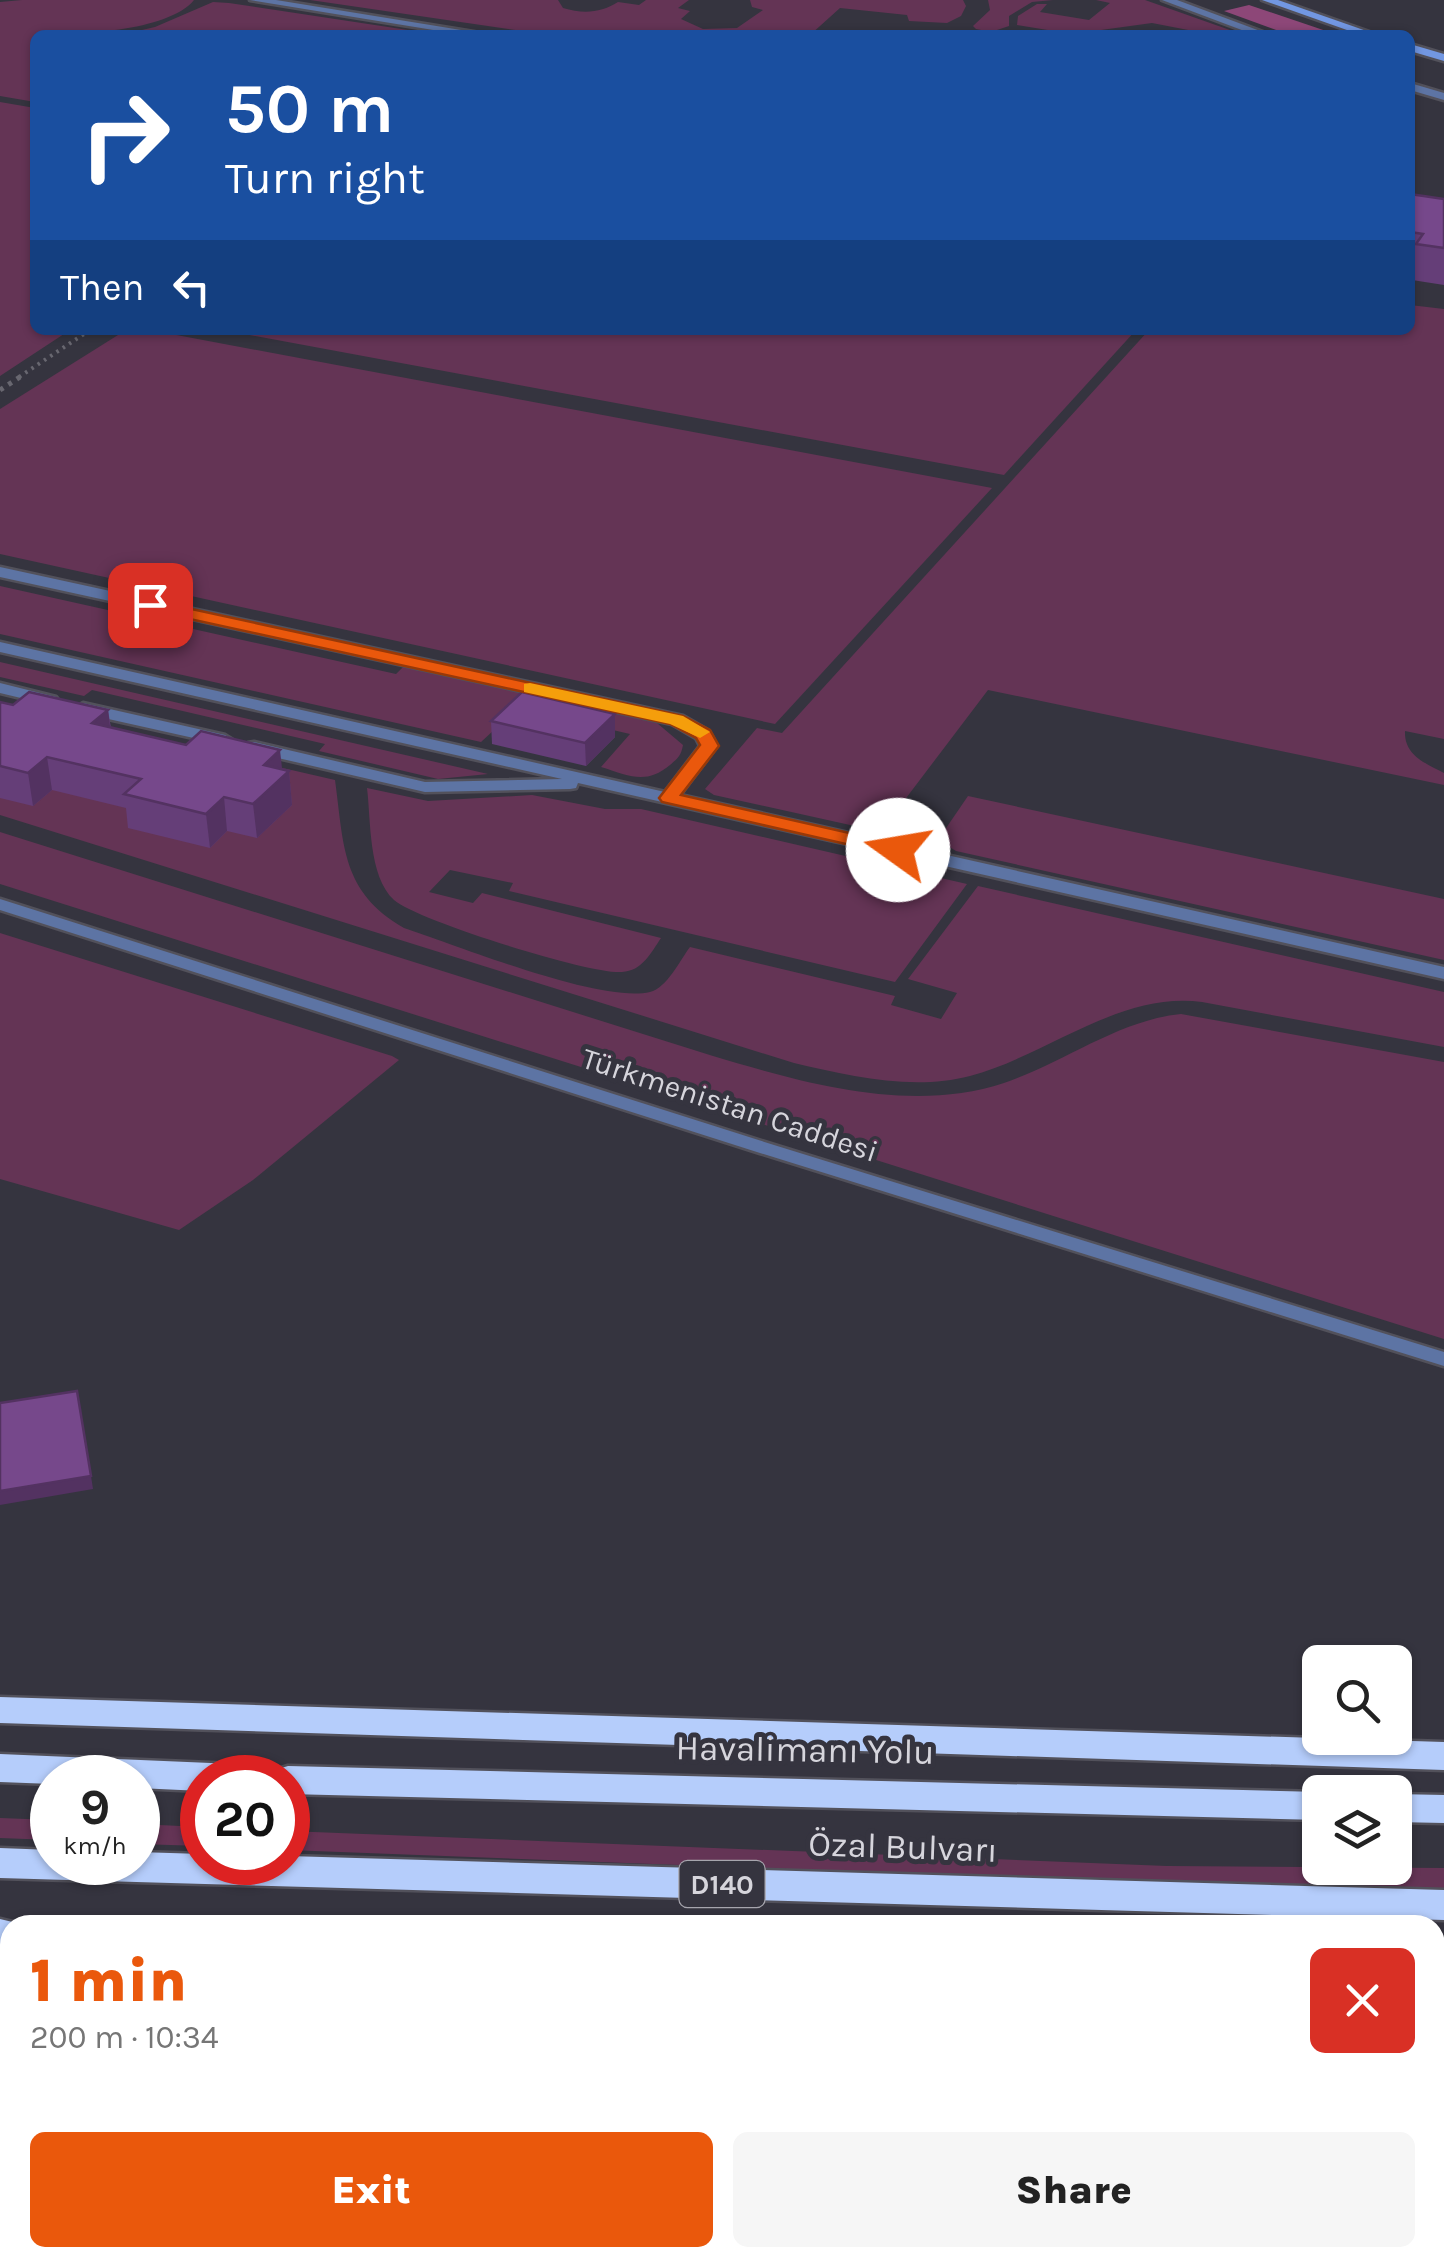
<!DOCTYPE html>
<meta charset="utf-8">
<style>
body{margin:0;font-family:Karla,sans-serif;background:#f6f6f6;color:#222;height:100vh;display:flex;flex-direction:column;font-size:38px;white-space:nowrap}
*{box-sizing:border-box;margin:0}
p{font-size:32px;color:#767676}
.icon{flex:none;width:55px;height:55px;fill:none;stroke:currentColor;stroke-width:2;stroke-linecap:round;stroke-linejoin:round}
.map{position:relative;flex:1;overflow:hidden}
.sheet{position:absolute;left:0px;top:1915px;width:1445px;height:352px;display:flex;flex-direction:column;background:#fff;border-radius:30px 30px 0 0;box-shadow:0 2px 8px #0004}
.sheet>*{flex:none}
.banner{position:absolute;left:30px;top:30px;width:1385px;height:305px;border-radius:15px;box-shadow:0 2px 8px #0004;background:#1a4fa0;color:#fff;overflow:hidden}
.buttons{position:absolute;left:1302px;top:1645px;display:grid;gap:20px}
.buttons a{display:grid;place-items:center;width:110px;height:110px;border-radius:15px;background:#fff;box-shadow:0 2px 8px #0004;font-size:50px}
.speed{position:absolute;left:30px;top:1755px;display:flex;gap:20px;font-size:50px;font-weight:700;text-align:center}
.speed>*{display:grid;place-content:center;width:130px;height:130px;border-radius:50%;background:#fff;box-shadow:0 2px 8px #0004;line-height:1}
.speed small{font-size:25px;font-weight:400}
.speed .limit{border:15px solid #d22;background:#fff;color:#111}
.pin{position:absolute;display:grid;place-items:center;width:85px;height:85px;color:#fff;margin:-42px;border-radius:20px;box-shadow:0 5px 15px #0006}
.me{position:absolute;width:110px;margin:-55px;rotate:283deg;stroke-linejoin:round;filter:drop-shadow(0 0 8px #0008)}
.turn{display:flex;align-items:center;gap:35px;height:210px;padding:0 30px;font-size:45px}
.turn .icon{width:130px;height:130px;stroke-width:2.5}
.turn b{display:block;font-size:70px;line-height:85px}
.then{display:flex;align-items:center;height:95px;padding:0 30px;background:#0003;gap:20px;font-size:38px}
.round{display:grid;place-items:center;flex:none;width:105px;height:105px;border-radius:15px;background:#f6f6f6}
.summary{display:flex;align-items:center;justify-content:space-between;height:170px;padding:0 30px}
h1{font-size:60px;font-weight:800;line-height:75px;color:#ea580c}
.primary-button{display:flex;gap:20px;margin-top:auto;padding:20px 30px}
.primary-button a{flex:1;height:115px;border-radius:15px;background:#ea580c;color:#fff;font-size:40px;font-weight:800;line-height:115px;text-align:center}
.primary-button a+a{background:#f6f6f6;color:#222}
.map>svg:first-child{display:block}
.green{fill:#643455}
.forest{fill:#8d4778}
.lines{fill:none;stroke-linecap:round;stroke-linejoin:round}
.lane-casing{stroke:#52515b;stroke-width:5}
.street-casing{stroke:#52515b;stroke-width:5}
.secondary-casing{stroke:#52515b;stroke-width:5}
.highway-casing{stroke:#52515b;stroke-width:5}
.path-far1{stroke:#686770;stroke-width:4;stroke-dasharray:2.5 5;stroke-linecap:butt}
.path{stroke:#686770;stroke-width:5;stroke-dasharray:4 6;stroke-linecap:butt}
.lane{fill:#5d74a4;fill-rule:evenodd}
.street{fill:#5d74a4;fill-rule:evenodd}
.secondary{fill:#7297e2;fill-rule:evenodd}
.highway{fill:#b5cdfb;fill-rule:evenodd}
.wall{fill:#653e78}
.shaded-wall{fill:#533261}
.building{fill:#76488b;stroke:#533261;stroke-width:2.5}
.route{fill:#ea580c;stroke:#983908;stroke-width:2.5}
.slow{fill:#f59e0b}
.labels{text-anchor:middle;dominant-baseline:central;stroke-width:10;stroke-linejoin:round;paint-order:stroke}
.shield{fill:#35343f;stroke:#a6a5ad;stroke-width:2.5}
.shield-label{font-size:28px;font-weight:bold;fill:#d6d5dc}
.street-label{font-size:30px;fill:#d6d5dc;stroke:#35343f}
.near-street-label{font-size:35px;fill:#d6d5dc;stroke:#35343f}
</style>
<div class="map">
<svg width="1444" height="2267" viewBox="0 0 1444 2267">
<rect width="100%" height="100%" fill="#35343f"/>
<g class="green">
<path d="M22 0H194C168 32 74 35 35 35V102L0 96V2Z"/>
<path d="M310 0H558L563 8C583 14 601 13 618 2L639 5 646 0H689L678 8 690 11 681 19 703 29 737 28 763 10 752 7 750 0H963L966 6 961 16 947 23 909 21 907 15 840 8 810 35H550Z"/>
<polygon points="988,0 1053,0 1032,2 1009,16 1009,26 991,32 976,29 973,26 990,10"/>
<polygon points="1096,0 1145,0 1244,35 1214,35 1152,23 1072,34 1017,25 1018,16 1037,4 1047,4 1040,12 1089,20 1110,3"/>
<polygon points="213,2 229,3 441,35 120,35 155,27"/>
<polygon points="0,102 35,108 35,330 70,330 0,376"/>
<path d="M1410 305 1444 309V739L1405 731C1404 755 1425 763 1444 773V785L988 690 891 818 879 826 850 825 714 795 705 789 757 728 782 733 1149 330H1410Z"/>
<polygon points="126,330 150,330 992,488 775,724 0,554 0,409"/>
<polygon points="223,330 1136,330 1004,475"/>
<path d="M0 586 396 674 405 665 657 723 683 745C681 756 678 758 670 765 646 785 630 776 601 767L630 734 518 708 481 742 0 634Z"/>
<polygon points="0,662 488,774 438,779 319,751 325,744 92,690 84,696 0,677"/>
<path d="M0 703 335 780C344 845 341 892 404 928 456 945 601 1004 650 992 667 988 680 960 690 947L895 996 891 1005 941 1019 957 993 908 979 978 886 1444 992V1047L1202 1002C1120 991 1046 1056 970 1076 913 1091 849 1076 794 1063L0 815Z"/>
<path d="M367 788 428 801 532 795 605 809H641L967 884 895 982 509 891 513 883 450 870 429 892 473 903 482 893 661 938C651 953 642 971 622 972 591 975 416 920 394 900 368 876 371 820 367 788Z"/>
<polygon points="968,796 1444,899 1444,960 956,851 943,843 942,834"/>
<path d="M0 832 713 1056C804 1083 910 1114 1004 1083 1063 1063 1119 1020 1181 1014L1444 1062V1339L0 884Z"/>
<polygon points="0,933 392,1056 399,1060 253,1180 179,1230 0,1179"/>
<polygon points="0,1818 52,1820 52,1840 0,1838"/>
<polygon points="138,1824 202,1827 202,1846 138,1844"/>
<polygon points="288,1831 1167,1866 1444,1868 1444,1890 1179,1884 288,1850"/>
</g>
<polygon class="forest" points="1249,5 1338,35 1290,35 1224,11"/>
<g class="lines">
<defs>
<g id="lane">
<polygon points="250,0 276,0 492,35 464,35"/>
<polygon points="1162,0 1177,0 1271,35 1255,35"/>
<polygon points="1410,83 1444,93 1444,100 1410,90"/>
<polygon points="0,567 683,716 709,731 717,746 680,795 1444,967 1444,979 578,783 576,788 570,789 425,792 248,751 248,743 254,742 425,782 562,779 0,652 0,642 665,792 700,746 696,738 672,724 0,577"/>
<polygon points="0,683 56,697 58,700 50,705 0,693"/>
<polygon points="83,703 225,735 233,740 225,745 77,712 75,708"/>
</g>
<g id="street">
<polygon points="0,899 774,1145 1444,1352 1444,1366 760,1153 0,910"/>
<polygon points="376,2258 405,2258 406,2267 376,2267"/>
<polygon points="772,2258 801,2258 802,2267 772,2267"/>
</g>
<g id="secondary">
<polygon points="1262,0 1278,0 1378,35 1361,35"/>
<polygon points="1410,44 1444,54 1444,61 1410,51"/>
</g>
<g id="highway">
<polygon points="0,1697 1444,1742 1444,1770 0,1723"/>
<polygon points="0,1754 234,1764 247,1768 253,1778 202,1778 202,1791 138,1788 138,1778 52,1778 52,1784 0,1782"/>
<polygon points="288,1766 1320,1792 1323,1792 1320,1820 288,1794 288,1778 270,1778 275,1770"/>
<polygon points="1395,1794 1444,1795 1444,1823 1395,1822"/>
<polygon points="0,1848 52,1850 52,1862 138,1862 138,1852 202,1854 202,1862 288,1862 288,1856 1444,1890 1444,1920 0,1878"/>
<polygon points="0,1919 25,1925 10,1925 10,1949 0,1949"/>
<polygon points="1435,1988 1444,1989 1444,2021 1435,2020"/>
</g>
</defs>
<use href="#lane" class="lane-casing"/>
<use href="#street" class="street-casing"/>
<use href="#secondary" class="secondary-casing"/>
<use href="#highway" class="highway-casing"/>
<polyline class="path-far1" points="19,377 90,330"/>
<polyline class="path" points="0,390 23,375"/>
<use href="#lane" class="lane"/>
<use href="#street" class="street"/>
<use href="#secondary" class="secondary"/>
<use href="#highway" class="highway"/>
</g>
<g class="wall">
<polygon points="1410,194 1444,199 1444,285 1412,280 1413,269 1410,268"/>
<polygon points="0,702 13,705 108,710 111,728 289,771 292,805 257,838 227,831 210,848 128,828 126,808 52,790 33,806 0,798"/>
<polygon points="491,721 615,737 586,766 492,744"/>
</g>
<g class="shaded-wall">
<polygon points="108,710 112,743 92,723"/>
<polygon points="615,714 615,737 586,766 585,743"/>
<polygon points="280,750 283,777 289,771 292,805 257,838 253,804 264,765"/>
<polygon points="47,757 52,790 33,806 28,773"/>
<polygon points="224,797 227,831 210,848 206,814"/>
<polygon points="91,1476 93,1489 0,1505 0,1491"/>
</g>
<g class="building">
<polygon points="1410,194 1444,199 1444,248 1416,244 1423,234 1410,232"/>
<polygon points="29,692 108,710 92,723 186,745 201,731 280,750 264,765 289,771 253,804 224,797 206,814 124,794 141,779 47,757 28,773 0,766 0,702 13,705"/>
<polygon points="522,692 615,714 585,743 491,721"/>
<polygon points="77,1391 91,1476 0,1491 0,1403"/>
</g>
<polygon class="route" points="150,600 683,716 710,730 719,746 681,795 898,844 909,850 898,856 662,802 659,798 700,745 696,738 670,724 144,609 144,601"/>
<polygon class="slow" points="530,683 683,716 710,732 700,738 670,724 524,692 524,684"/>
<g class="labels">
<rect class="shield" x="679.5" y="1861" width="85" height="46" rx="8"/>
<g class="shield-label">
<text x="722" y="1884">D140</text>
</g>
<g class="street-label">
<text transform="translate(730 1105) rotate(18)">Türkmenistan Caddesi</text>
</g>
<g class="near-street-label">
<text transform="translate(805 1750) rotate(1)">Havalimanı Yolu</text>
<text transform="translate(903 1847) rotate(2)">Özal Bulvarı</text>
</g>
</g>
</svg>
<div class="buttons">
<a><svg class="icon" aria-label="search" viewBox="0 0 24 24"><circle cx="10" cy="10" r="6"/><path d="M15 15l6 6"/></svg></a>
<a><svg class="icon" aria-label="layers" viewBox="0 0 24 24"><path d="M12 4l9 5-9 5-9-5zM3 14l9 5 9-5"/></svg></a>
</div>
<div class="speed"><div>9<small>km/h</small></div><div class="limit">20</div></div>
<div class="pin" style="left:150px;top:605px;background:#d93025"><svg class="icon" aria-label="arrive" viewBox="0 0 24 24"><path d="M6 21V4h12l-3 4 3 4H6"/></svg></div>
<svg class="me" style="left:898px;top:850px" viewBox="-20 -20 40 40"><circle r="19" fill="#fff"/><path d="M0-13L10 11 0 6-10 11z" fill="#ea580c"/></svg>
<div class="banner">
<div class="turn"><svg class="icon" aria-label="right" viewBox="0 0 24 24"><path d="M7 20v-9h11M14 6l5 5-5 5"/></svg><div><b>50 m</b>Turn right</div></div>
<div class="then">Then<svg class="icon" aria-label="left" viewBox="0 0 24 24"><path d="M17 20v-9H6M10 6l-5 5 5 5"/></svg></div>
</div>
<section class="sheet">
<div class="summary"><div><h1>1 min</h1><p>200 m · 10:34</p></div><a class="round" style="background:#d93025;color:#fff"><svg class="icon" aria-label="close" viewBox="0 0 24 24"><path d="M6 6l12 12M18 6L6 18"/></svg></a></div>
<div class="primary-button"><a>Exit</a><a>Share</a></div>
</section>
</div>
